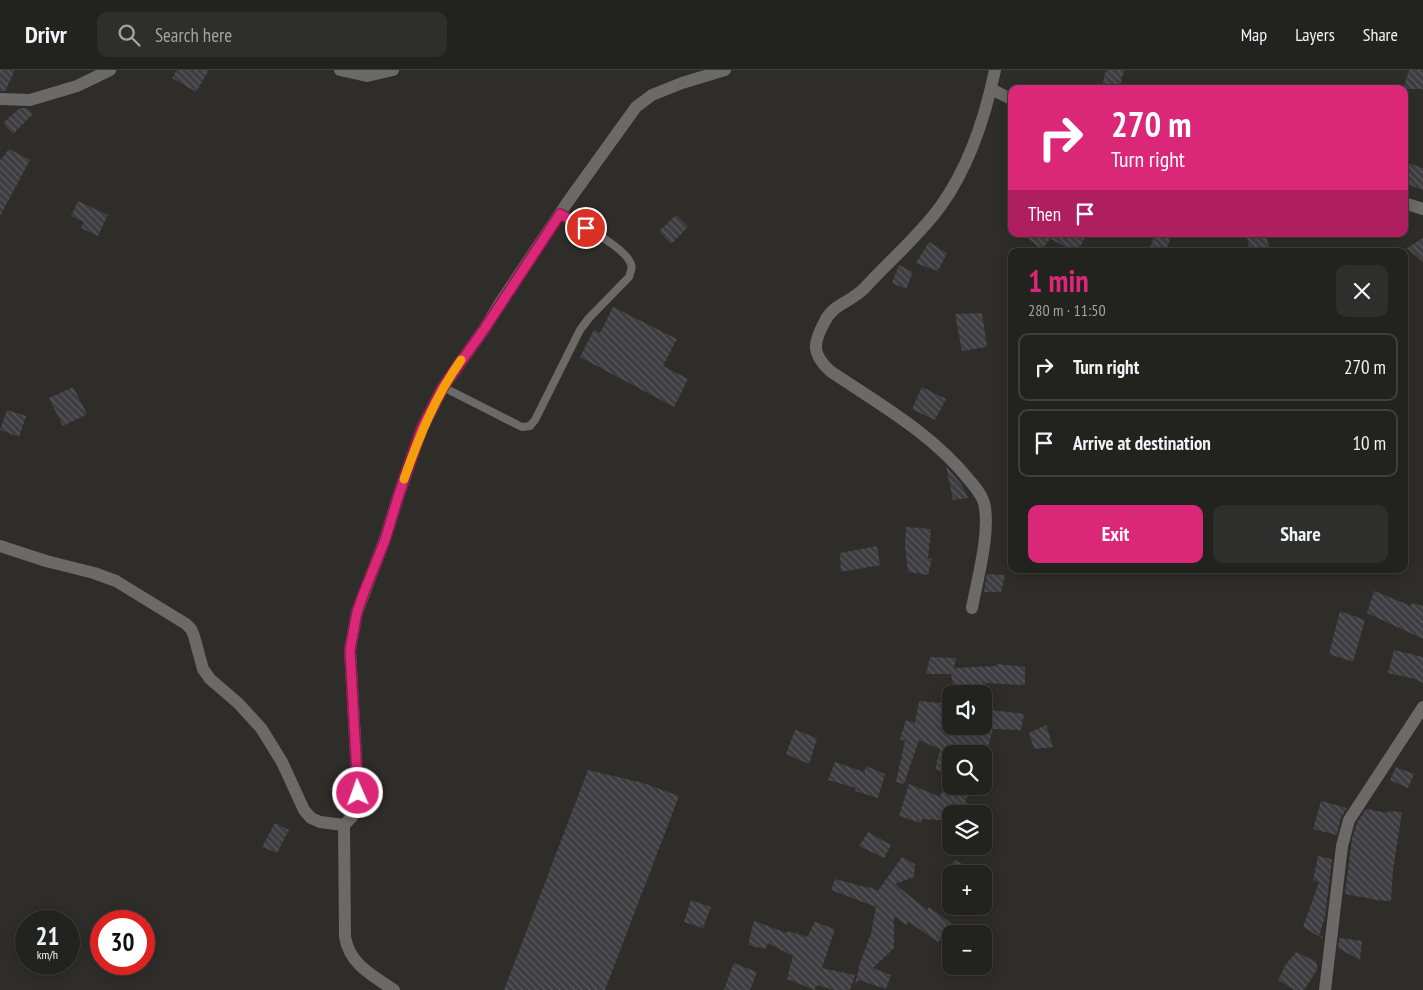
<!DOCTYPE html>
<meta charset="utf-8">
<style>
body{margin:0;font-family:"PT Sans Narrow",sans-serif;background:#2e2f2c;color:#f1f3f6;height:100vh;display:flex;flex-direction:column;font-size:19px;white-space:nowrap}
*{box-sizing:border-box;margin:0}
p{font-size:16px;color:#a2a4a4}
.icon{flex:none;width:28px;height:28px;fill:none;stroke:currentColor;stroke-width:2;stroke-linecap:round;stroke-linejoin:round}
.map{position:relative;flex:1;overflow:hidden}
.sheet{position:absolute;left:1008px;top:178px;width:400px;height:325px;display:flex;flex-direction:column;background:#22221f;border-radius:10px;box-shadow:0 2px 12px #0003,0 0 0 1px #3f3f3d}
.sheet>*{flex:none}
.top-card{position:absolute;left:1008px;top:15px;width:400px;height:152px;border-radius:10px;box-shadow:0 2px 12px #0003,0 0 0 1px #3f3f3d;background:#db2777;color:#fff;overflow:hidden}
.tools{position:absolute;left:942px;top:615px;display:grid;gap:10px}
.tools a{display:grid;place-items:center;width:50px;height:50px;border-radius:10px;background:#22221f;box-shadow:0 2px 12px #0003,0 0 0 1px #3f3f3d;font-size:25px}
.speed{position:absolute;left:15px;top:840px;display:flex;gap:10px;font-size:25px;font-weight:700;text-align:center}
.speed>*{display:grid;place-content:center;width:65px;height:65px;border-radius:50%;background:#22221f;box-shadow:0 2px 12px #0003,0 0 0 1px #3f3f3d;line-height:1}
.speed small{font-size:12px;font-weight:400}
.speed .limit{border:8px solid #d22;background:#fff;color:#111}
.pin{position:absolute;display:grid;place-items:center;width:42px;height:42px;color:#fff;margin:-21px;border:2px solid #fff;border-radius:50%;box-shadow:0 1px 5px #0007}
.me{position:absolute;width:55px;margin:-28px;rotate:358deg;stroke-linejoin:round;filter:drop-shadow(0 0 4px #0008)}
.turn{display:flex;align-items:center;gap:18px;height:105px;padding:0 20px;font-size:22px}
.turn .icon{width:65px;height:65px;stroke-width:2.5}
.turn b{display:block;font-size:35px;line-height:42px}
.then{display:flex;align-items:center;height:48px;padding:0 20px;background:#0003;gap:10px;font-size:19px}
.round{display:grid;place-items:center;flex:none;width:52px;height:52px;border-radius:10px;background:#2e2f2c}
.headline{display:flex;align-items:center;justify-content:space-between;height:85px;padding:0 20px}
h1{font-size:30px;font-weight:600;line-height:38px;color:#db2777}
.primary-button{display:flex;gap:10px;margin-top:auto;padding:10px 20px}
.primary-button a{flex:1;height:58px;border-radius:10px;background:#db2777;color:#fff;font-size:20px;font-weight:600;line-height:58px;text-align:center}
.primary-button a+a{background:#2e2f2c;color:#f1f3f6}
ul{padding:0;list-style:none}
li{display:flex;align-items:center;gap:15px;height:68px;margin:0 10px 8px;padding:0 10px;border:2px solid #3f3f3d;border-radius:10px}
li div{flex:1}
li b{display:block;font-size:19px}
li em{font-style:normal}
header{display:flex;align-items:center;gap:30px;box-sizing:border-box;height:70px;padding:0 25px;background:#22221f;border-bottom:1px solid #3f3f3d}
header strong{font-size:24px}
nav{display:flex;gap:28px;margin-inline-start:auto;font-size:18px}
.search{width:350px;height:45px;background:#2e2f2c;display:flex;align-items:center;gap:12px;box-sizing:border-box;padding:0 18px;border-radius:10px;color:#a2a4a4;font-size:19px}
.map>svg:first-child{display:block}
.building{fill:url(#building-back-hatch)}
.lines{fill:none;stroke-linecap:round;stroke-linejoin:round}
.service{stroke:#6c6a69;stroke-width:8}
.minor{stroke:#6c6a69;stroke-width:12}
.route-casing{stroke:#8e194d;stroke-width:12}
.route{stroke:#db2777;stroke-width:9}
.slow{stroke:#f59e0b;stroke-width:9}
</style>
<header>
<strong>Drivr</strong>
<div class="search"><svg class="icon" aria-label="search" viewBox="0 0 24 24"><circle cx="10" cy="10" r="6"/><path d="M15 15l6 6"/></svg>Search here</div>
<nav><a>Map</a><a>Layers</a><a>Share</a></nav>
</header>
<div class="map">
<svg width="1423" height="920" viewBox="0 0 1423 920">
<defs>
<pattern id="building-back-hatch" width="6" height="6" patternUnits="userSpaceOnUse" patternTransform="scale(1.25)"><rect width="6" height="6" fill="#3e3d41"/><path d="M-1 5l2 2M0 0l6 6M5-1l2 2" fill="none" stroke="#5a595c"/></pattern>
</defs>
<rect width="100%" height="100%" fill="#2e2d29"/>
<g class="building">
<polygon points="0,0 15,0 5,21 0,21"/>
<polygon points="177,0 209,0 196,22 172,8"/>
<polygon points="1106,0 1124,0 1119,19 1101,19"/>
<polygon points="1409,0 1423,0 1423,19 1403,19"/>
<polygon points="20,38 27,38 33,44 13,64 3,53"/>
<polygon points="9,79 30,90 0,146 0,91"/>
<polygon points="1408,93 1423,98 1423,120 1404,113 1404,107"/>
<polygon points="78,131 108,145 98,166 81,158 84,152 71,146"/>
<polygon points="676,145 688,157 671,174 659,161"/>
<polygon points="1021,164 1087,164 1078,181 1075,181 1050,169 1042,179"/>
<polygon points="1155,164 1172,164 1166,181 1149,181"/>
<polygon points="1246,164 1266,164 1270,181 1250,181"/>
<polygon points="1423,168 1423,192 1407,178"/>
<polygon points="929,172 947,183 938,201 916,193"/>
<polygon points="899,195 913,202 906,219 892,213"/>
<polygon points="613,237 677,269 663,296 688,309 674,337 580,287 594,260 600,263"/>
<polygon points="982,243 987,277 962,281 955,244"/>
<polygon points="73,317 87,344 63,356 49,328"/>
<polygon points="922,317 946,329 935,350 912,339"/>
<polygon points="7,340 26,346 19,367 0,360"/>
<polygon points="946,396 962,415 968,428 953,430"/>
<polygon points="906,457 931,459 928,488 932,489 928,505 908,502 905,477"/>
<polygon points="877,476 880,495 841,502 840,483"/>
<polygon points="987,504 1005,505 1001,522 984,522"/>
<polygon points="1374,521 1411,536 1412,533 1423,536 1423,569 1367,543"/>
<polygon points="1340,541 1365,550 1353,592 1329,584"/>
<polygon points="1394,580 1423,587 1423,613 1415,609 1388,603"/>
<polygon points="930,587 956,588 954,598 997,596 997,594 1025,597 1025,615 986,613 986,624 955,624 951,604 926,604"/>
<polygon points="919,631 951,634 943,656 946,656 947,655 951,656 984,656 984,639 1024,644 1021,660 993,659 986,684 951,684 951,702 935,700 940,679 919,670 904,714 896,712 905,671 900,669 906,650 915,653"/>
<polygon points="1046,655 1053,677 1034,679 1029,663"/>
<polygon points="795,660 817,668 809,694 786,684"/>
<polygon points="835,692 864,702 866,696 885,704 878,728 855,721 856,718 828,710"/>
<polygon points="1396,697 1414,704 1408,718 1390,710"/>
<polygon points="588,700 643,713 679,726 605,920 504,920"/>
<polygon points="909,714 940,727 945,716 971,716 965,733 991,739 990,744 951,744 951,751 922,749 921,753 899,746"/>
<polygon points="1321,731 1347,738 1341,748 1337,765 1313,759"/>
<polygon points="1366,739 1388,743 1388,741 1402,742 1393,800 1391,831 1372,830 1372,829 1345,824 1352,769 1357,753"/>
<polygon points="275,753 289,760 277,783 262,777"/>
<polygon points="868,762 891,775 884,788 859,776"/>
<polygon points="1318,786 1332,789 1325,847 1319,866 1323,866 1323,869 1303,857 1319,812 1313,810"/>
<polygon points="902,787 915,794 914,807 895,814 927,840 929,837 952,854 938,872 909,852 906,855 894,846 894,878 873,898 891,905 886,919 859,910 855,915 860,893 871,864 876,837 831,820 835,809 869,818 870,817 878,821"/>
<polygon points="954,790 986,804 948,804"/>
<polygon points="691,830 711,837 703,858 684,852"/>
<polygon points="754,851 787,863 788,861 807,867 815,852 835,859 822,898 855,905 850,920 834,920 817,915 815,920 787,909 793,886 768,873 765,879 748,875"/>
<polygon points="1339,868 1362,871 1360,890 1338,878"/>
<polygon points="1296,882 1317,892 1317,900 1304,920 1295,920 1278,910 1286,894"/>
<polygon points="734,893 757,902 750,920 724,920"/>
</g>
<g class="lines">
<path class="service" d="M443 317 522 357 530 356 535 350 580 260 589 248 629 207C631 201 633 197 630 192 623 176 577 153 560 143"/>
<g class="minor">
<polyline points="340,0 367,6 393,0"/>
<polyline points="991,19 1011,29"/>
<polyline points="0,29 30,30 77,16 110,0"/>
<polyline points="1404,133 1423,139"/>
<polyline points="0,476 46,491 94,503 116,511 186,554 191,559 194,566 203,599 210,609 238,633 261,658 282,692 304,740 311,748 320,752 344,755 352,747 358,723 350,580 357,542 385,469 399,424 422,358 443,317 485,258 500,233 567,133 636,37 652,25 682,13 725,0"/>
<path d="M972 538C977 510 991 461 984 433 982 425 976 418 970 411 933 364 879 334 830 301 811 283 813 273 825 251 832 237 844 234 856 225 863 221 868 214 873 209 895 186 921 163 940 137 969 97 985 48 995 0"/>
<path d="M344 755 345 867C350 895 372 905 394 920"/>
<polyline points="1325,920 1342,776 1349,750 1423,637"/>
</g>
</g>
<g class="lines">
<defs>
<polyline id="route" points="358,723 350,580 357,542 363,525 385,470 399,424 422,358 443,317 485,258 560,144 586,158"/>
</defs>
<use href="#route" class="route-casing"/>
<use href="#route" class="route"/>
<path class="slow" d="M404 409C419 367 435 327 461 290"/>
</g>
</svg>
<div class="tools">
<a><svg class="icon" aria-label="sound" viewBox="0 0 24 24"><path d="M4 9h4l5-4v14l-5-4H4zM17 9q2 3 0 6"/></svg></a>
<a><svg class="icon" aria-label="search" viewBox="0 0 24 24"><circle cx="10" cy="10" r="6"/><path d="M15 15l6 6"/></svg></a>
<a><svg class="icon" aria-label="layers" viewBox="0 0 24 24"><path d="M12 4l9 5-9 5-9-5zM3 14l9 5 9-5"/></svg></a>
<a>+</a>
<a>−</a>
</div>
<div class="speed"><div>21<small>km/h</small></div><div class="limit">30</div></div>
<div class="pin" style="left:586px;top:158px;background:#d93025"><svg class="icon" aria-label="arrive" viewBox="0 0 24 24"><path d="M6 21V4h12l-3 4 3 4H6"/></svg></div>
<svg class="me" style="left:358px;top:723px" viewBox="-20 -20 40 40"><circle r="17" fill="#db2777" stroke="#fff" stroke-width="3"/><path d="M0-11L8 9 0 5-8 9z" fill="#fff"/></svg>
<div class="top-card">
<div class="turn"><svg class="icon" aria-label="right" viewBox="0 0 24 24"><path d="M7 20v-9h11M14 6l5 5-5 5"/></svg><div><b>270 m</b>Turn right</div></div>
<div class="then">Then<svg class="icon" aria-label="arrive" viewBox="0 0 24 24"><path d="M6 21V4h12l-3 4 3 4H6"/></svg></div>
</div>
<section class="sheet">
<div class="headline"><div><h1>1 min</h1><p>280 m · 11:50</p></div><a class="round"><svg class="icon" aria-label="close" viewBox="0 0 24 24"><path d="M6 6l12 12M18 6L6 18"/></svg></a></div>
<ul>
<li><svg class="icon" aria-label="right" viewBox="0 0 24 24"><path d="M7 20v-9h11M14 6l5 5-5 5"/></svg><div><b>Turn right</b></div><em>270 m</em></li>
<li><svg class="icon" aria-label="arrive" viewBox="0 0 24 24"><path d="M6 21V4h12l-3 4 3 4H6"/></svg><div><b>Arrive at destination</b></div><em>10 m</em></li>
</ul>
<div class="primary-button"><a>Exit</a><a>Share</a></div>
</section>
</div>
